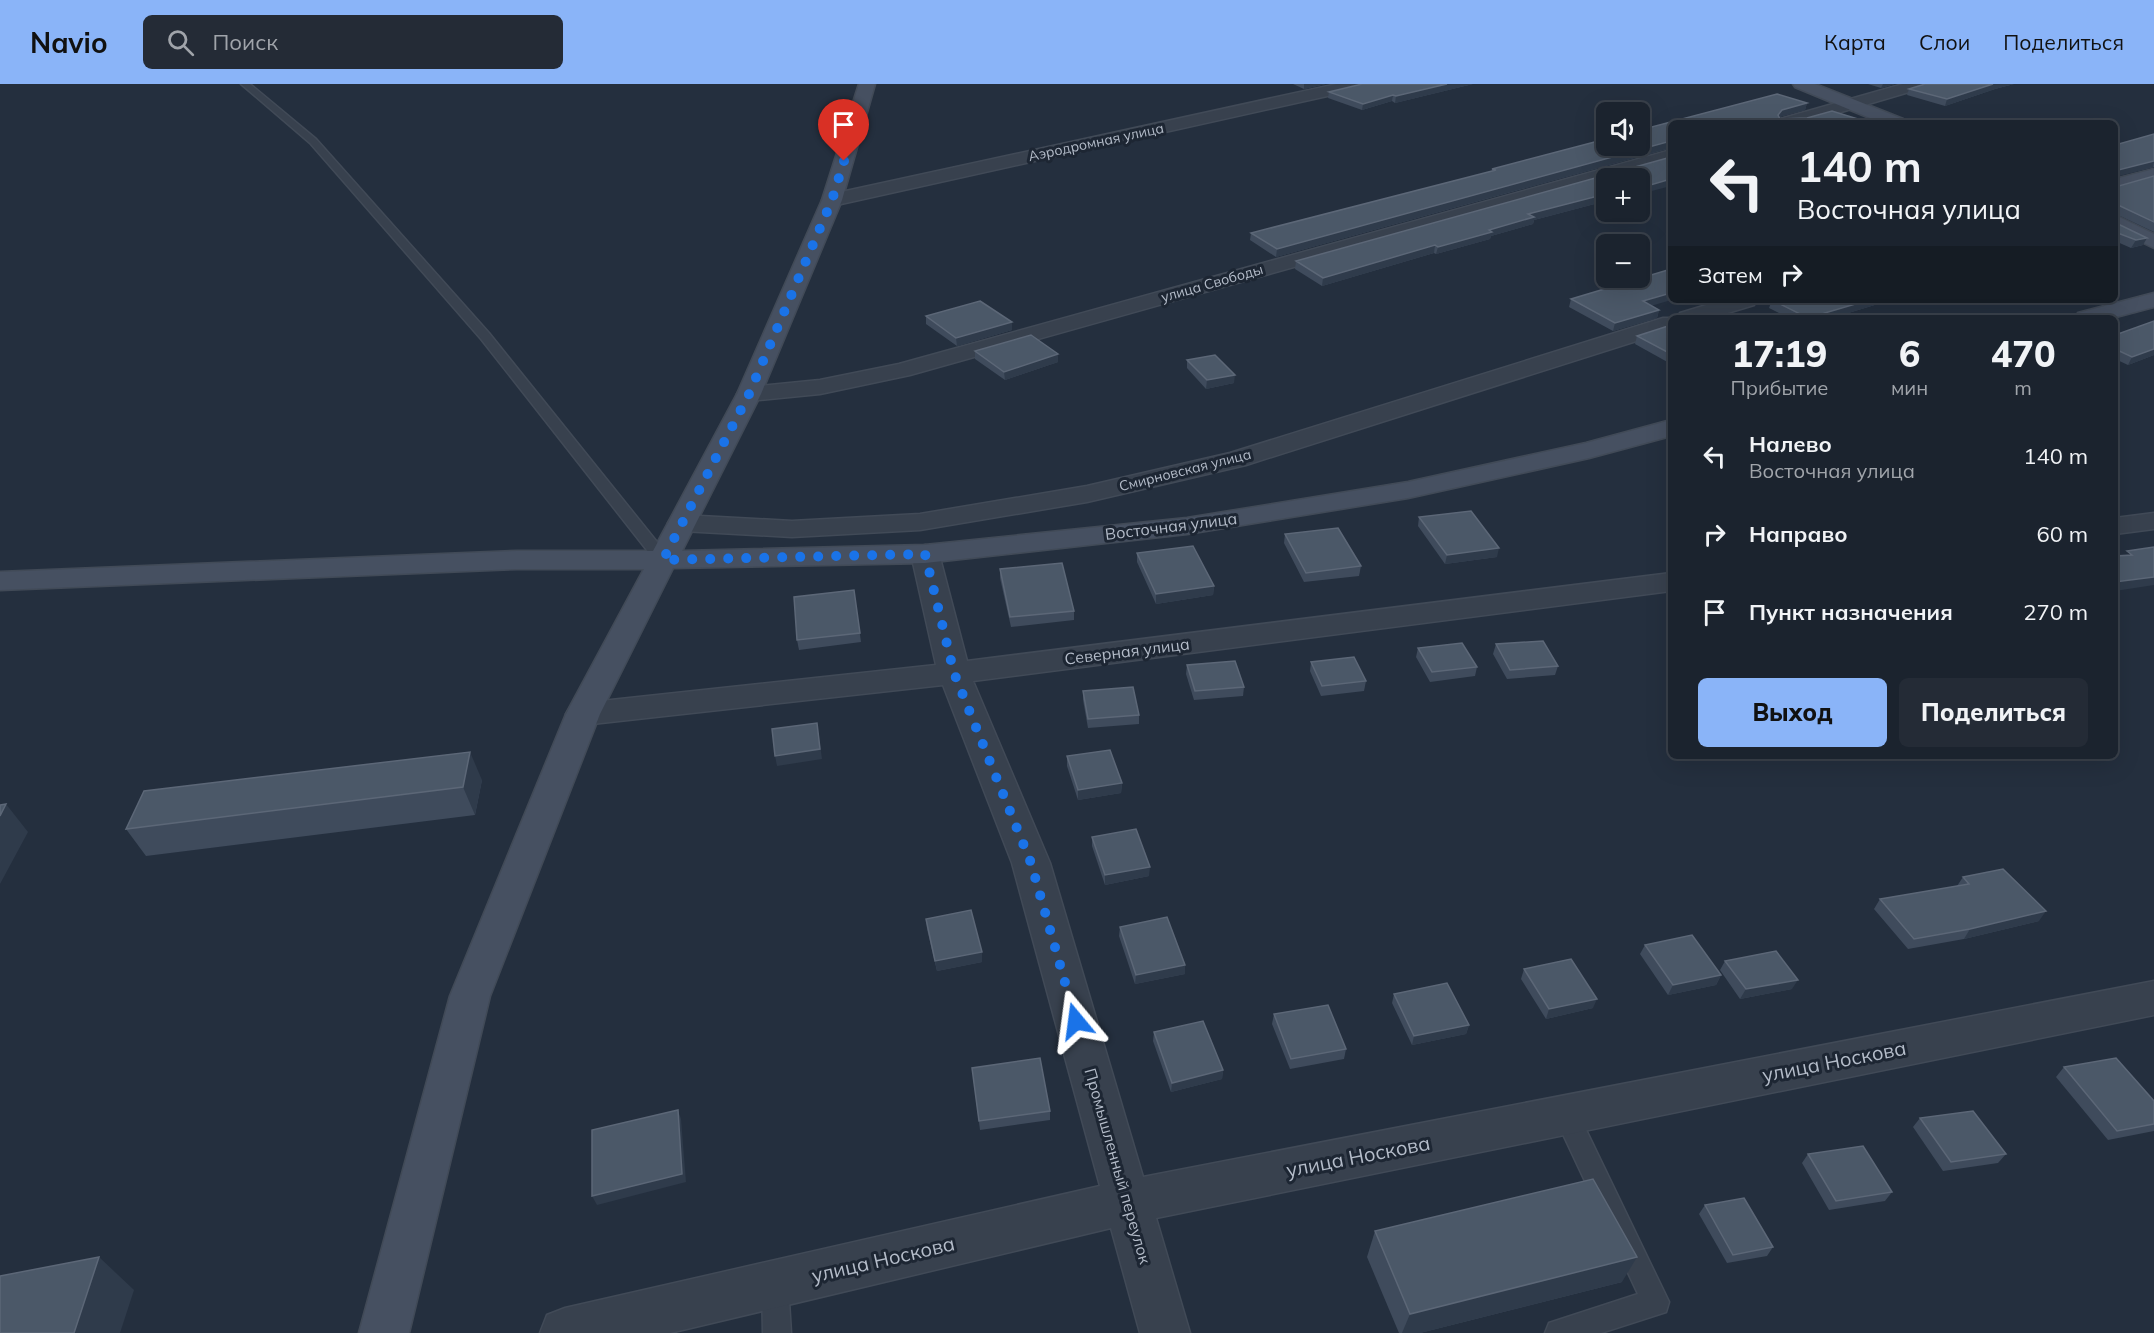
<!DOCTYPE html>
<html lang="ru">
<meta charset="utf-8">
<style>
body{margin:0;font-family:Mulish,sans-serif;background:#242b36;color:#f1f3f6;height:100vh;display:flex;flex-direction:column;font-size:22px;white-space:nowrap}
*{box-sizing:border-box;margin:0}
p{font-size:20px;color:#a0a4aa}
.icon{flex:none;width:33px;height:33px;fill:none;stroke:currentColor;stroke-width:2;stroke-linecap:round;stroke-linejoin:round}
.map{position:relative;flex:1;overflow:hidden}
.side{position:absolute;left:1668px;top:231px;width:450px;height:444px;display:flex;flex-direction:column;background:#1b232e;border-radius:9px;box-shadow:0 6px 24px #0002,0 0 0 2px #39404a}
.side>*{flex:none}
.hud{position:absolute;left:1668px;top:36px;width:450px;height:183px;border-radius:9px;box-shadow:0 6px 24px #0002,0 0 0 2px #39404a;background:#1b232e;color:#f1f3f6;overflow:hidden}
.fabs{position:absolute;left:1596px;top:18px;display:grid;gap:12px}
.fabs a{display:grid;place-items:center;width:54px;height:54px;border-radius:9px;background:#1b232e;box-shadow:0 6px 24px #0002,0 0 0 2px #39404a;font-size:30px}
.pin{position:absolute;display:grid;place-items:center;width:51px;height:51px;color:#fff;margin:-62px -26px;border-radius:50% 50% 50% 0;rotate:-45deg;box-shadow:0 0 6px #0007}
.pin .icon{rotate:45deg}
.me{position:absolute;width:66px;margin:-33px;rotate:344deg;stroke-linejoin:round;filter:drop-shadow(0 0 4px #0008)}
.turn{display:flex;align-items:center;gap:21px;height:126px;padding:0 30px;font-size:27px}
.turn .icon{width:78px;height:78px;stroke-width:2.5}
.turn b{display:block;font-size:42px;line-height:51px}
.then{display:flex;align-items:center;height:57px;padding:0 30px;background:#0003;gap:12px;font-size:22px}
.eta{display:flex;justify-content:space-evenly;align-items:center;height:102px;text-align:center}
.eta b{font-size:36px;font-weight:800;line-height:42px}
.cta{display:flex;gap:12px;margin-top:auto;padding:12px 30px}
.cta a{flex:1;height:69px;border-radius:9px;background:#8ab4f8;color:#111;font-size:24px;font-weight:800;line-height:69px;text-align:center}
.cta a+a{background:#242b36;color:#f1f3f6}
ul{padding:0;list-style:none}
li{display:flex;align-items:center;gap:18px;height:78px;padding:0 30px}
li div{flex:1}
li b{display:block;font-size:22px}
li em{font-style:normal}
header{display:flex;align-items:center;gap:36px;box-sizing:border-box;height:84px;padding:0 30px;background:#8ab4f8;color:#111}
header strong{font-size:28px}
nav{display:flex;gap:33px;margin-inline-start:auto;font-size:21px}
.search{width:420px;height:54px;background:#242b36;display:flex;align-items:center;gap:15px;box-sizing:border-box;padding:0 21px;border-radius:9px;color:#a0a4aa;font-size:22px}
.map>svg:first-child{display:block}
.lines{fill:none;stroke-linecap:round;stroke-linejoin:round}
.lane-casing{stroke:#414a57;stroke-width:3}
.street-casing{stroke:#414a57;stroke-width:3}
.secondary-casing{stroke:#414a57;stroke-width:3}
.lane{fill:#38414e;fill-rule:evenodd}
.street{fill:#38414e;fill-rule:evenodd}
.secondary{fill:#465061;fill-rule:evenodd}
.wall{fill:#3f4b5c}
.shaded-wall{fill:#2f3b4b}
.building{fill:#4b5868;stroke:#5c6777;stroke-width:1.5}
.route{stroke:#1a73e8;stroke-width:10;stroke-dasharray:0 18}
.labels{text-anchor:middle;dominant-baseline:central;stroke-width:6;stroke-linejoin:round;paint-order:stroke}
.far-street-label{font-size:14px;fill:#b4bcc9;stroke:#1d2633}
.street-label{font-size:16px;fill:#b4bcc9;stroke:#1d2633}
.near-street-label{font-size:20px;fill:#b4bcc9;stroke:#1d2633}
</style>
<header>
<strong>Navio</strong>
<div class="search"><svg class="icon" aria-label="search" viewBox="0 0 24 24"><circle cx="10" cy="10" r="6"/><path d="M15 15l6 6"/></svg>Поиск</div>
<nav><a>Карта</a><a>Слои</a><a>Поделиться</a></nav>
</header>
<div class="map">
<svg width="2154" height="1249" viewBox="0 0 2154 1249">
<rect width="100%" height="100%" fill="#242f3e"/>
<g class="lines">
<defs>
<g id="lane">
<polygon points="241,0 250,0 316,55 489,249 669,473 671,476 669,479 657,479 481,255 310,59"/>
<polygon points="1566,1020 1575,1023 1669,1218 1666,1228 1601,1249 1545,1249 1549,1239 1638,1210 1554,1031 1557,1023"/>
<polygon points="775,1187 784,1191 788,1200 791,1249 763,1249 762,1200 766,1191"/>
</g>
<g id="street">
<polygon points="1337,0 1367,0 1359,5 832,122 825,120 822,116 825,112 832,110"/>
<polygon points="1903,0 1928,0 1926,3 1804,39 1778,39 1780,35"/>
<polygon points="1671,66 1671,77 910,291 820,310 749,317 740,315 737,310 740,305 749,303 820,296 899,280"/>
<polygon points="1723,216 1757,216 1754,221 1711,234 1671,234 1671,246 1246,381 1087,418 920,446 792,453 682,447 672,445 668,439 672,433 682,431 792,437 920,430 1087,402 1230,369 1663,234 1677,234 1680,229"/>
<polygon points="2154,429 2154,445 2115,450 2115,434"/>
<polygon points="925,461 935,464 939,470 967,577 1671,489 1671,507 973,597 1050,779 1143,1093 2154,897 2154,931 1156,1134 1190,1249 1140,1249 1111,1144 670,1249 540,1249 547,1231 565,1224 1100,1102 1012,779 943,601 583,641 571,638 566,630 571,622 583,619 936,581 911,470 915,464"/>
</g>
<g id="secondary">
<polygon points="859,0 875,0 842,116 761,310 682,467 925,461 1187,434 1408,398 1586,359 1671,336 1671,352 1589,374 1408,414 1187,450 925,479 673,484 600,630 490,912 409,1249 359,1249 450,912 566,630 644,485 517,485 0,506 0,488 517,467 653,467 737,310 822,116"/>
<polygon points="1793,0 1815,0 1903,35 1905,39 1882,39 1795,3"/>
<polygon points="2154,85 2154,96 2115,107 2115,95"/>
<polygon points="2115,131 2154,150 2154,164 2115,145"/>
<polygon points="2154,209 2154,223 2112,234 2075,234 2078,229"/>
</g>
</defs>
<use href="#lane" class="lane-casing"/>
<use href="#street" class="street-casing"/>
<use href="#secondary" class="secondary-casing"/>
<use href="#lane" class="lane"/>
<use href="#street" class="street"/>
<use href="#secondary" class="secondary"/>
</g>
<g class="wall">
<polygon points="1293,0 1326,0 1304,5"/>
<polygon points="1362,0 1473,0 1395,19 1392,17 1362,26 1328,14 1329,8"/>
<polygon points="1868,0 1895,0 1881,4"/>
<polygon points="1925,0 2014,0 1995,5 1945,22 1907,11 1909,5"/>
<polygon points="1777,10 1807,19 1805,26 1779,33 1780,35 1807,34 1832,27 1858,35 1856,39 1671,39 1671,64 1276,173 1250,156 1251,149 1492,87 1492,85 1606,55 1606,62 1640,62 1640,46"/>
<polygon points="2154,50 2154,83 2117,92 2116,100 2119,102 2154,92 2154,148 2118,131 2118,140 2143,161 2131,164 2115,157 2115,61"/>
<polygon points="1606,94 1606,117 1534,136 1533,140 1491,152 1490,155 1436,170 1434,169 1322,202 1295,185 1296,177"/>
<polygon points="1571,215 1652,222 1659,226 1657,234 1613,247 1569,223"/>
<polygon points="1772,216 1891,216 1832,234 1789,234 1769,224"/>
<polygon points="926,232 1012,238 1012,246 957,262 926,240"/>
<polygon points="2154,237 2154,271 2128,281 2115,275 2115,251"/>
<polygon points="1671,241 1671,280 1635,260 1637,252"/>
<polygon points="975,267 1058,278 1005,296 975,275"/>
<polygon points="1187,276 1234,299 1206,305 1187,284"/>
<polygon points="1419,433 1497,473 1445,480 1418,442"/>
<polygon points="1285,450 1361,482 1359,492 1304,498 1284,459"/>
<polygon points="1137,469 1214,502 1213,511 1156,520 1137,478"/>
<polygon points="1000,485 1074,527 1074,536 1011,543 1000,494"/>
<polygon points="854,506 861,558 799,566 797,556"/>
<polygon points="1496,560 1558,582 1555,591 1507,595 1493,570"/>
<polygon points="1418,564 1477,583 1475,592 1430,598 1416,573"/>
<polygon points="1311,578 1366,597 1364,607 1321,612 1310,587"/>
<polygon points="1187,581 1244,603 1243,612 1194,616 1186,590"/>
<polygon points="1083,607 1139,631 1139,640 1088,644 1083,616"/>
<polygon points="1067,672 1122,699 1121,709 1078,716 1067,682"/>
<polygon points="482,696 475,731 146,772 126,745"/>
<polygon points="1092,753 1149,792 1105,801 1092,762"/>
<polygon points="1963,793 2039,837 1964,855 1908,865 1874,825 1880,815 1957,802"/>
<polygon points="926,835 982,878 937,887 927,845"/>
<polygon points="1120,843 1185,890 1135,900 1119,852"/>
<polygon points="1645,861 1721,891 1716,901 1668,911 1640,870"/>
<polygon points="1725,877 1792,905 1740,915 1720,886"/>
<polygon points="1524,885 1593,924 1546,935 1521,895"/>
<polygon points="1394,910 1469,941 1466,950 1412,961 1392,919"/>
<polygon points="1274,930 1346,965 1344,975 1290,985 1272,940"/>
<polygon points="1154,948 1223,986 1222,995 1171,1008 1153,957"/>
<polygon points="2064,983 2154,1017 2154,1047 2108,1056 2056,993"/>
<polygon points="973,993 1050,1027 1050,1036 980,1046"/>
<polygon points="1920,1034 2006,1070 1998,1079 1943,1087 1913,1043"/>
<polygon points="1808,1070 1892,1108 1885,1117 1829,1126 1802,1079"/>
<polygon points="1705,1121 1773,1163 1767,1172 1727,1179 1699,1130"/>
<polygon points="1375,1147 1622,1198 1420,1249 1399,1249 1367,1173"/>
</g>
<g class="shaded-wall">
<polygon points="1304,0 1326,0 1304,5"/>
<polygon points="1447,0 1473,0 1395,19 1396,12"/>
<polygon points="1883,0 1895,0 1881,4"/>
<polygon points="1993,0 2014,0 1995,5 1945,22 1947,15"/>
<polygon points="1393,11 1392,17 1362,26 1363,20"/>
<polygon points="1807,19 1805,26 1779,33 1778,31 1782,26"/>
<polygon points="1858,35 1856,39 1846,39"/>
<polygon points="1671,57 1670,64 1276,173 1277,165"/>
<polygon points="2154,77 2153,83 2115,93 2118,86"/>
<polygon points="1671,95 1671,102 1640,110 1640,104"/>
<polygon points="1606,110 1606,117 1534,136 1533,140 1491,152 1490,155 1436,170 1438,163 1489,146 1528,130"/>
<polygon points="2147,154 2143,161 2131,164 2136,156"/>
<polygon points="1435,161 1434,169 1322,202 1323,194"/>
<polygon points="1671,209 1671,216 1641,225 1643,217"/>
<polygon points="1869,216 1891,216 1832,234 1808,234"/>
<polygon points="1659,226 1657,234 1613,247 1615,239"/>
<polygon points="1012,238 1012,246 957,262 956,254"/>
<polygon points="2154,265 2154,271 2128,281 2132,273"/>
<polygon points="1058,270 1058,278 1005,296 1004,288"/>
<polygon points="1235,291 1234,299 1206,305 1207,296"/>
<polygon points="1499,464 1497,473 1445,480 1447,471"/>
<polygon points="2154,493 2154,501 2115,507 2115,498"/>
<polygon points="1214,502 1213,511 1156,520 1156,510"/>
<polygon points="817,639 822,675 777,682 775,672"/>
<polygon points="470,668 482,696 475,731 463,703"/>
<polygon points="1122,699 1121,709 1078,716 1078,706"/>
<polygon points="6,720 28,748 0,800 0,732"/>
<polygon points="1150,783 1149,792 1105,801 1105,791"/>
<polygon points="2046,827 2039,837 1964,855 1970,845"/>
<polygon points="982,868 982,878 937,887 935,877"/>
<polygon points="1185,881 1185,890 1135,900 1136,891"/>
<polygon points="1721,891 1716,901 1668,911 1673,901"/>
<polygon points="1798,896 1792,905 1740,915 1746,905"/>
<polygon points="1597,915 1593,924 1546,935 1549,925"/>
<polygon points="1469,941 1466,950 1412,961 1414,952"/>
<polygon points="1223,986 1222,995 1171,1008 1172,999"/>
<polygon points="678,1026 681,1035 686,1098 597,1121 592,1112"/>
<polygon points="99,1173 134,1206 120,1249 74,1249"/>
<polygon points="1637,1173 1622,1198 1420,1249 1402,1249 1410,1230"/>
</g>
<g class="building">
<polygon points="1362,0 1447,0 1396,12 1393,11 1363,20 1329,8"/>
<polygon points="1925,0 1993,0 1947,15 1909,5"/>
<polygon points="1777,10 1807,19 1782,26 1778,31 1780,35 1807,34 1832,27 1858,35 1846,39 1671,39 1671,57 1277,165 1251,149 1496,86 1492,85 1606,55 1606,62 1640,62 1640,46"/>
<polygon points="2154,50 2154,77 2118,86 2116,100 2119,102 2154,92 2154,138 2118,121 2118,140 2147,154 2136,156 2115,148 2115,61"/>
<polygon points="1671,73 1671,95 1640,104 1640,94 1606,94 1606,110 1528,130 1534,133 1489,146 1492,148 1438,163 1435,161 1323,194 1296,177"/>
<polygon points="1671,185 1671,209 1643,217 1659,226 1615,239 1571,215"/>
<polygon points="1772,216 1869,216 1808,234"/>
<polygon points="980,217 1012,238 956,254 926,232"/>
<polygon points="2154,237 2154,265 2132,273 2115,265 2115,251"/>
<polygon points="1671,241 1671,270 1637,252"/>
<polygon points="1031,251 1058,270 1004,288 975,267"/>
<polygon points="1215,271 1235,291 1207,296 1187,276"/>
<polygon points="1471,427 1499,464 1447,471 1419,433"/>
<polygon points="1338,444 1361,482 1306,489 1285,450"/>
<polygon points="1193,462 1214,502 1156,510 1137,469"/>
<polygon points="2154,463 2154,493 2115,498 2115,472 2132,471 2127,467"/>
<polygon points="1062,479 1074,527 1010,533 1000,485"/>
<polygon points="854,506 860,549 797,556 794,513"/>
<polygon points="1543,557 1558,582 1510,586 1496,560"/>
<polygon points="1462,559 1477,583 1432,588 1418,564"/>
<polygon points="1354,573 1366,597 1322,602 1311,578"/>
<polygon points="1235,577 1244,603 1195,607 1187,581"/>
<polygon points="1133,603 1139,631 1088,635 1083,607"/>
<polygon points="817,639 820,665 775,672 772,645"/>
<polygon points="1110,666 1122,699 1078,706 1067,672"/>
<polygon points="470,668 463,703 126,745 144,707"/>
<polygon points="6,720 0,732 0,721"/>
<polygon points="1136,745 1150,783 1105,791 1092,753"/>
<polygon points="2003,785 2046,827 1970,845 1914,855 1880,815 1969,800 1963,793"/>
<polygon points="971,826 982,868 935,877 926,835"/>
<polygon points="1167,833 1185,881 1136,891 1120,843"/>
<polygon points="1692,851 1721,891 1673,901 1645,861"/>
<polygon points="1776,867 1798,896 1746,905 1725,877"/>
<polygon points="1571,875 1597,915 1549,925 1524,885"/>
<polygon points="1447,899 1469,941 1414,952 1394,910"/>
<polygon points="1328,921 1346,965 1291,975 1274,930"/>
<polygon points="1203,937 1223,986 1172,999 1154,948"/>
<polygon points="1040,974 1050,1027 979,1037 972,984"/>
<polygon points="2116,974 2154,1017 2154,1040 2117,1047 2064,983"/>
<polygon points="678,1026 682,1090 592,1112 592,1046"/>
<polygon points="1973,1027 2006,1070 1951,1078 1920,1034"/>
<polygon points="1863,1062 1892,1108 1836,1117 1808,1070"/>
<polygon points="1593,1095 1637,1173 1410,1230 1375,1147"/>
<polygon points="1744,1114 1773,1163 1733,1171 1705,1121"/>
<polygon points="99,1173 74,1249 0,1249 0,1192"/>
</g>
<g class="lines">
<polyline class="route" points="844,77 832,116 749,310 663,476 925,470 954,589 1031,779 1076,937"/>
</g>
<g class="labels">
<g class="far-street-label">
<text transform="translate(1096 58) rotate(-12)">Аэродромная улица</text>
<text transform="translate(1212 199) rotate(-16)">улица Свободы</text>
<text transform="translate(1185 386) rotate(-14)">Смирновская улица</text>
</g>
<g class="street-label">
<text transform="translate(1171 442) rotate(-7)">Восточная улица</text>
<text transform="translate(1127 567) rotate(-7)">Северная улица</text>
<text transform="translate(1118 1082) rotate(74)">Промышленный переулок</text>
</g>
<g class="near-street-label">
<text transform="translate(1834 977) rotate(-11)">улица Носкова</text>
<text transform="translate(1358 1072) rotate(-11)">улица Носкова</text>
<text transform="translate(883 1175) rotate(-13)">улица Носкова</text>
</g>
</g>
</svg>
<div class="fabs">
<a><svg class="icon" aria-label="sound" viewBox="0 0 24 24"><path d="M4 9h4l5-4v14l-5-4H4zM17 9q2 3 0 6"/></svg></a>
<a>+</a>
<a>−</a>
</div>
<div class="pin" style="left:844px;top:77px;background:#d93025"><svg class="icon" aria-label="arrive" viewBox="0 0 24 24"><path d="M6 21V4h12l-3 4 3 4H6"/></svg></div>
<svg class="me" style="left:1076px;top:937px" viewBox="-20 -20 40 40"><path d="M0-17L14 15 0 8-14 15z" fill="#1a73e8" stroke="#fff" stroke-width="4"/></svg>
<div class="hud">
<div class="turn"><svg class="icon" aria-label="left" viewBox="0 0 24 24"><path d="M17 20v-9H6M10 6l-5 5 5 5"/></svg><div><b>140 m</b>Восточная улица</div></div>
<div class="then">Затем<svg class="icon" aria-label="right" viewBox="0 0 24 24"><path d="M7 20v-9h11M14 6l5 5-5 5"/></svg></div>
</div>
<section class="side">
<div class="eta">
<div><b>17:19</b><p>Прибытие</p></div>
<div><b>6</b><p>мин</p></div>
<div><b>470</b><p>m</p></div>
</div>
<ul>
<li><svg class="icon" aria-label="left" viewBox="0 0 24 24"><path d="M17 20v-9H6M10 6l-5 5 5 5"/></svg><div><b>Налево</b><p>Восточная улица</p></div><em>140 m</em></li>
<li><svg class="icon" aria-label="right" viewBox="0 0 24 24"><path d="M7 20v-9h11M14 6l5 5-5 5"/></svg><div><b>Направо</b></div><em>60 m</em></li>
<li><svg class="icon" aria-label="arrive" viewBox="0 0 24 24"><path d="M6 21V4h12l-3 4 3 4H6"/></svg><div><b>Пункт назначения</b></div><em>270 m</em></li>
</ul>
<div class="cta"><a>Выход</a><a>Поделиться</a></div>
</section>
</div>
